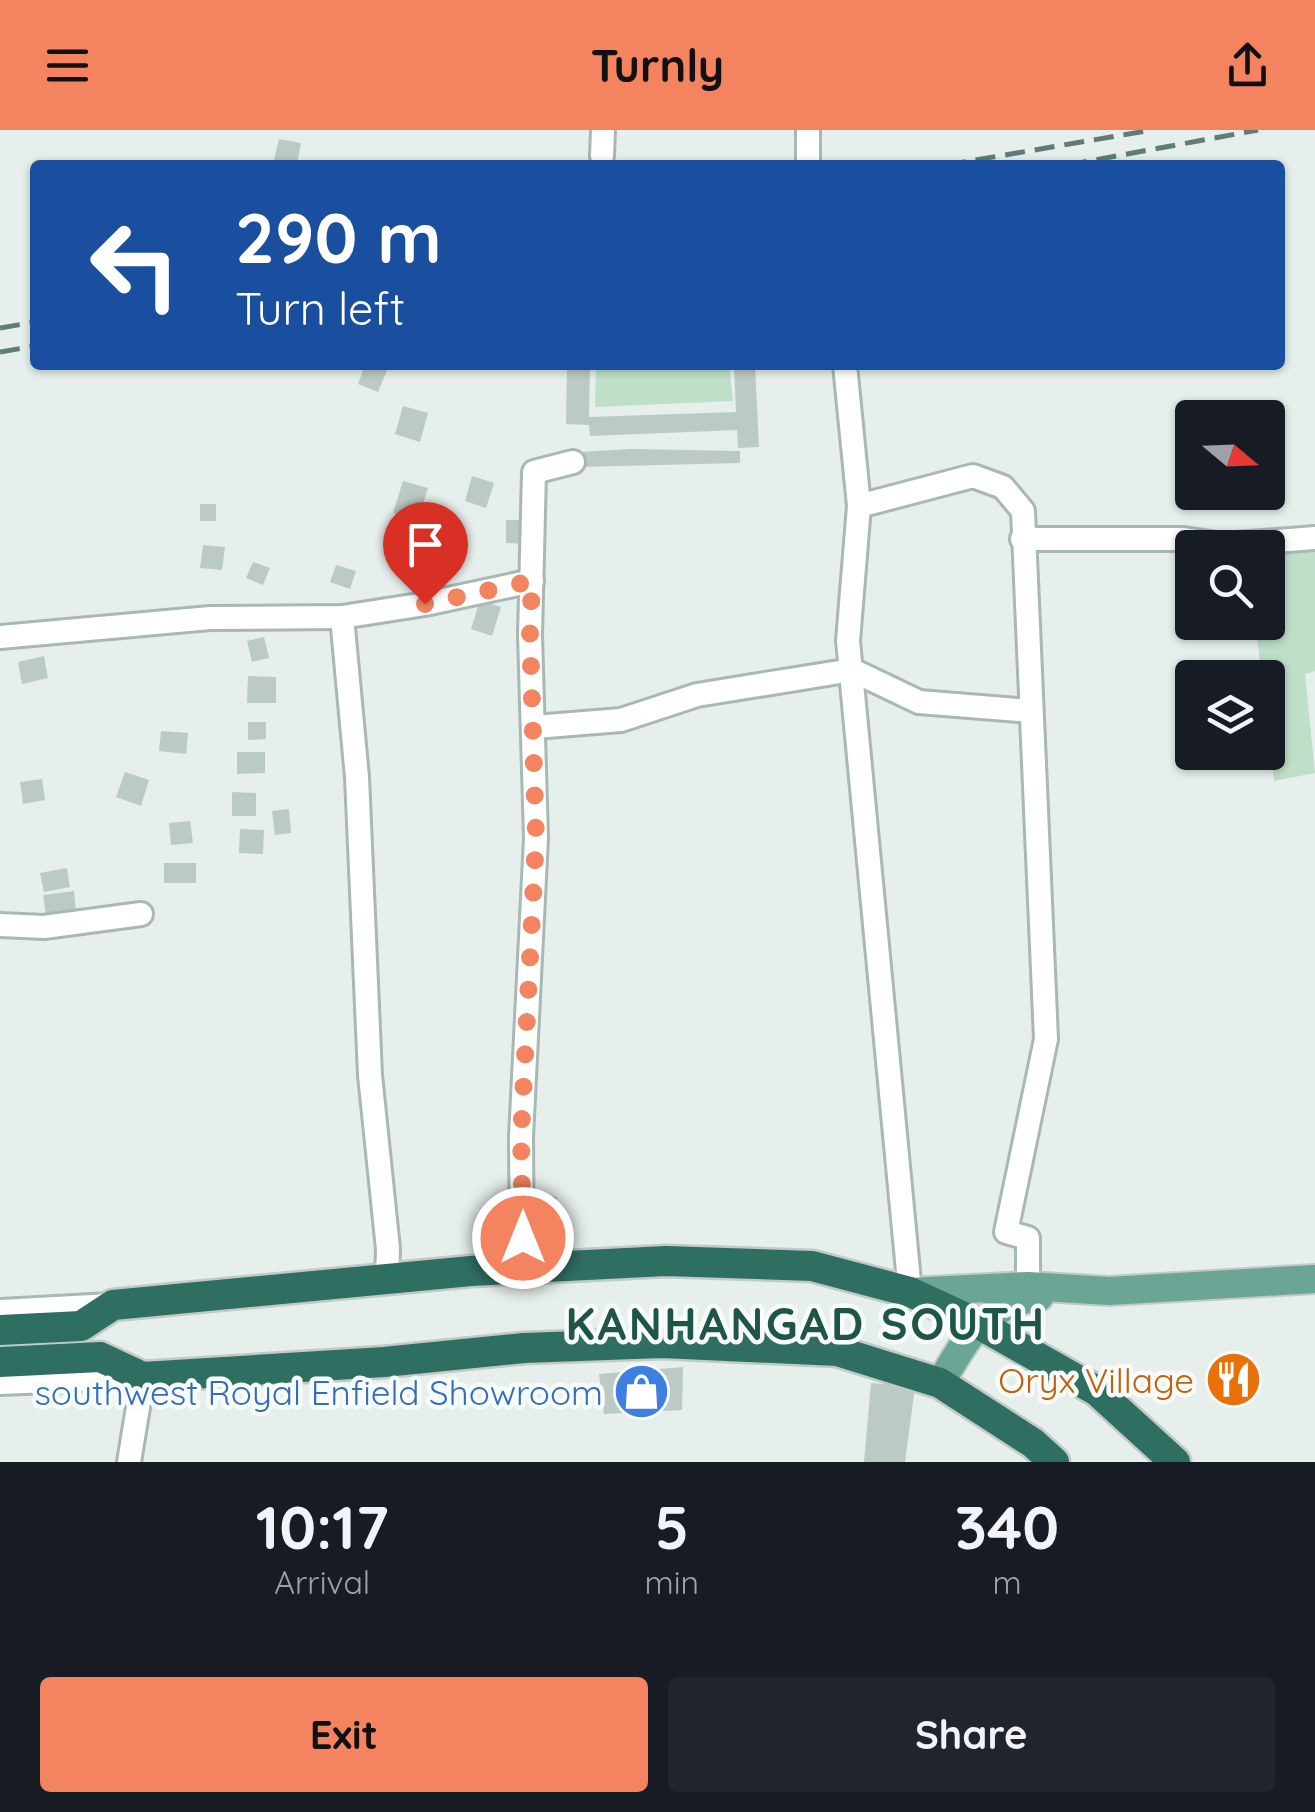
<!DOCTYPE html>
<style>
body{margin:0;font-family:Quicksand,sans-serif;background:#20242c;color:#f1f3f6;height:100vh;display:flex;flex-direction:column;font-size:38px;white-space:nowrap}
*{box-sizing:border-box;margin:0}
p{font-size:32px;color:#9ea1a6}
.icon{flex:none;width:55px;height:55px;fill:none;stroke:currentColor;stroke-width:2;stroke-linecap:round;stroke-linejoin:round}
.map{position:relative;height:1332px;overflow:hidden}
.panel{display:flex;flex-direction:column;background:#171b24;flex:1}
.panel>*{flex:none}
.banner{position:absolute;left:30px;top:30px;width:1255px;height:210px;border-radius:10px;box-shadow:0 2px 8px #0004;background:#1a4fa0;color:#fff;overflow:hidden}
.needle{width:65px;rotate:109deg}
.controls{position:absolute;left:1175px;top:270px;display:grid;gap:20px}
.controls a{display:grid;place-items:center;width:110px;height:110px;border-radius:10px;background:#171b24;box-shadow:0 2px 8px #0004;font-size:50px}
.pin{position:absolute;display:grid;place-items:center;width:85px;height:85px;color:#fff;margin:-102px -42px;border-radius:50% 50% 50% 0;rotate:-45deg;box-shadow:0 0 10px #0007}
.pin .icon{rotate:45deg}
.me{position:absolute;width:110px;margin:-55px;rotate:0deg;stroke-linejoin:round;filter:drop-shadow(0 0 8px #0008)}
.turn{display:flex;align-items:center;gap:35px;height:210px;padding:0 40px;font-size:45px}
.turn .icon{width:130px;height:130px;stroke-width:2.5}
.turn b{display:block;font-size:70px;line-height:85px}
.eta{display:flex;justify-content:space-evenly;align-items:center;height:170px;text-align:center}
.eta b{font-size:60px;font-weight:700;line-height:70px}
.action{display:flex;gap:20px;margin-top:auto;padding:20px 40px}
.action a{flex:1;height:115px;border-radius:10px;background:#f4845f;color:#111;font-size:40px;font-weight:700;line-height:115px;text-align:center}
.action a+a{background:#20242c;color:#f1f3f6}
header{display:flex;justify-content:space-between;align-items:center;height:130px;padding:0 40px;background:#f4845f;color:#111;font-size:45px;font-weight:700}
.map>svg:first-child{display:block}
.green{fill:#bfe0c8}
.building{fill:#bbcac4}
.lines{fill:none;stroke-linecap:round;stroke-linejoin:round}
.minor-casing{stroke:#a8b8b2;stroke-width:28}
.major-casing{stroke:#c2cac8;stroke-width:32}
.highway-casing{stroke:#c2cac8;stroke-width:35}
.minor{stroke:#fff;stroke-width:22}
.major{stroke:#6aa596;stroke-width:28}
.highway{stroke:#2f6f62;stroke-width:30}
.rail{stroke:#5f7d75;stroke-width:5;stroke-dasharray:20 10;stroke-linecap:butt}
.route{stroke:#f4845f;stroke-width:18;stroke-dasharray:0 32.4}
.labels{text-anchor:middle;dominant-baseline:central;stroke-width:9;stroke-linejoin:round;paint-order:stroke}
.food-label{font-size:35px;fill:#c56008;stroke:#f7fbf9;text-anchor:end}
.shop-label{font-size:35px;fill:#366cbe;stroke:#f7fbf9;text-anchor:end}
.district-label{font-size:45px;font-weight:bold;letter-spacing:2.5px;fill:#1f5548;stroke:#f7fbf9}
</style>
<header><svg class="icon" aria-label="menu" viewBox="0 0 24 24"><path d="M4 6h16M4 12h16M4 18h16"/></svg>Turnly<svg class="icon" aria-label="share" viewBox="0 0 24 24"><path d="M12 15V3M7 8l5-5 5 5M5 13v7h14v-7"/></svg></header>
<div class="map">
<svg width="1315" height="1332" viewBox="0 0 1315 1332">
<rect width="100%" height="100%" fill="#e6efeb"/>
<g class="green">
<polygon points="596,235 729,235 733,271 595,277"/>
<polygon points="1315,419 1315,541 1305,544 1315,643 1274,651 1268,595 1268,548 1262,547 1255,493 1268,492 1268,424"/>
</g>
<g class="building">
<polygon points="279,9 301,13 297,34 274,30"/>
<polygon points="365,235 387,240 378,262 358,254"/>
<polygon points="567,235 590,235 589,287 736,282 734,235 755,235 759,317 738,318 737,300 590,306 589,295 566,294"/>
<polygon points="403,276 428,283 420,312 395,304"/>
<polygon points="633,319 740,321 740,333 581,337 580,322"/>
<polygon points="472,346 494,353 486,378 465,371"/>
<polygon points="403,351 428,358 418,390 393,383"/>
<rect x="200" y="374" width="16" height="17"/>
<polygon points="506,390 525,390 525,414 506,413"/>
<polygon points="203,415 225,417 222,440 200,438"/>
<polygon points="253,432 270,438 263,455 246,448"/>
<polygon points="336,435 356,441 350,459 330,452"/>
<polygon points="480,470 501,477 492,506 471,499"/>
<polygon points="264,507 269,528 252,532 247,511"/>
<polygon points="44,526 48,548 22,554 18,532"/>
<polygon points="248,546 276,547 276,573 247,573"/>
<polygon points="248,592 266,592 266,609 248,610"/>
<polygon points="161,601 188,603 186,624 159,621"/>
<polygon points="237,622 265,622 265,643 237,644"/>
<polygon points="125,642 149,650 141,676 116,667"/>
<polygon points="42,649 45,670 23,674 20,652"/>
<polygon points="232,662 256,663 256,686 232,686"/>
<polygon points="289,679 291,703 275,705 272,681"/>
<polygon points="190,691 193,713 171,715 169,693"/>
<polygon points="240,699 264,700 263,724 239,723"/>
<rect x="164" y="733" width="32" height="20"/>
<polygon points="67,738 70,757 44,762 40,743"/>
<polygon points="74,761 76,782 46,786 43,765"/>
<polygon points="546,1064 557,1067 560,1107 545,1106"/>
<polygon points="683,1237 682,1280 604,1284 599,1244"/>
<polygon points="871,1253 915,1257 905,1332 864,1332"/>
</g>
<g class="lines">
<defs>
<g id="minor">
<polyline points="808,0 808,35"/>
<polyline points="602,26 603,0"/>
<polyline points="845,235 859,376 973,346 1003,357 1023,381 1046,909 1006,1102 1028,1108 1028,1156"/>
<polyline points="859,376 848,511 910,1162"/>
<polyline points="1022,409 1184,409 1223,415 1315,408"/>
<polyline points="342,487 357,647 370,945 388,1119 387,1148"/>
<polyline points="0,507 210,488 342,487 425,474 532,451"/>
<polyline points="535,597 621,590 697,565 852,540 919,572 1031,581"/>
<polyline points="0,795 44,797 141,784"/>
<polyline points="522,1138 521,1007 536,708 530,505 534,342 573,332"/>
<polyline points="0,1181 111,1175"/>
<polyline points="0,1253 143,1247 129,1332"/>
</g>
<g id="major">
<polyline points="910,1162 1028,1156 1109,1161 1315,1149"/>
<path d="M940 1253C968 1208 981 1175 1039 1167"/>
</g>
<g id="highway">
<polyline points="0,1200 81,1196 113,1175 471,1141 666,1131 812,1136 910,1162 977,1193 1097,1261 1175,1332"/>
<polyline points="0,1232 100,1227 143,1247 384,1232 524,1218 662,1213 837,1221 940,1253 1033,1313 1054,1332"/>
</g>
</defs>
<use href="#minor" class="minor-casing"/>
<use href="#major" class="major-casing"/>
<use href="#highway" class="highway-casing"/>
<use href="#minor" class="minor"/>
<use href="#major" class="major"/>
<use href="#highway" class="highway"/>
<g class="rail">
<polyline points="946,35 1152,0"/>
<polyline points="1067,35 1258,0"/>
<polyline points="0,198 35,192"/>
<polyline points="0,222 35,216"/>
</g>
</g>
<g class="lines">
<polyline class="route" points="425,474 532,451 530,504 536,708 521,1007 523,1108"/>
</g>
<defs>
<symbol id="restaurant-disc" viewBox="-11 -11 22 22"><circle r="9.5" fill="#e8710a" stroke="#f7fbf9"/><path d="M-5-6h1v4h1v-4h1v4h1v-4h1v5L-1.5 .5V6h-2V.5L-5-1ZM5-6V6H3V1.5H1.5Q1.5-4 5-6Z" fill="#fff"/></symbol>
<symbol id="shop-disc" viewBox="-11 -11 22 22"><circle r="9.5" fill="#3f7fe0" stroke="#f7fbf9"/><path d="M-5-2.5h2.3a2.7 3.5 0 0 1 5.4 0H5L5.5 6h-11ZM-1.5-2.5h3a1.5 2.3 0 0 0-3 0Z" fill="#fff"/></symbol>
</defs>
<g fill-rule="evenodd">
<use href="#restaurant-disc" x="1202" y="1218" width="63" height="63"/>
<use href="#shop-disc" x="610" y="1230" width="63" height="63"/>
</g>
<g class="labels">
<g class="food-label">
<text x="1194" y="1250">Oryx Village</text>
</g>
<g class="shop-label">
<text x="603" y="1262">southwest Royal Enfield Showroom</text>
</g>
<g class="district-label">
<text x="806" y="1193">KANHANGAD SOUTH</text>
</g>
</g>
</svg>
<div class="controls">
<a><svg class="needle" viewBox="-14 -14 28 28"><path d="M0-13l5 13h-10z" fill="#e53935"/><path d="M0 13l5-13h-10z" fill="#9ea1a6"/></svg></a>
<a><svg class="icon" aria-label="search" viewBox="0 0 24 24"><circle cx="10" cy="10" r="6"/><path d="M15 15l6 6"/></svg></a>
<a><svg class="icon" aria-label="layers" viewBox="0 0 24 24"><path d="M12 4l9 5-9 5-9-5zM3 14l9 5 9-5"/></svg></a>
</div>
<div class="pin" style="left:425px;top:474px;background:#d93025"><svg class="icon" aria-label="arrive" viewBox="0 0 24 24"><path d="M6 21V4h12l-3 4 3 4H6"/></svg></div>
<svg class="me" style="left:523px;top:1108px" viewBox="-20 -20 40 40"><circle r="17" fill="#f4845f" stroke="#fff" stroke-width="3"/><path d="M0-11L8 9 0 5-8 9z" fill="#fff"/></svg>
<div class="banner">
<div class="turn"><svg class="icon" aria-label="left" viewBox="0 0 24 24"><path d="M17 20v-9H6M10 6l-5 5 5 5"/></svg><div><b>290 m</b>Turn left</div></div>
</div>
</div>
<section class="panel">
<div class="eta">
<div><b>10:17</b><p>Arrival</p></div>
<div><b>5</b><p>min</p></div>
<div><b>340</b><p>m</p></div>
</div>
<div class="action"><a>Exit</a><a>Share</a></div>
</section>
